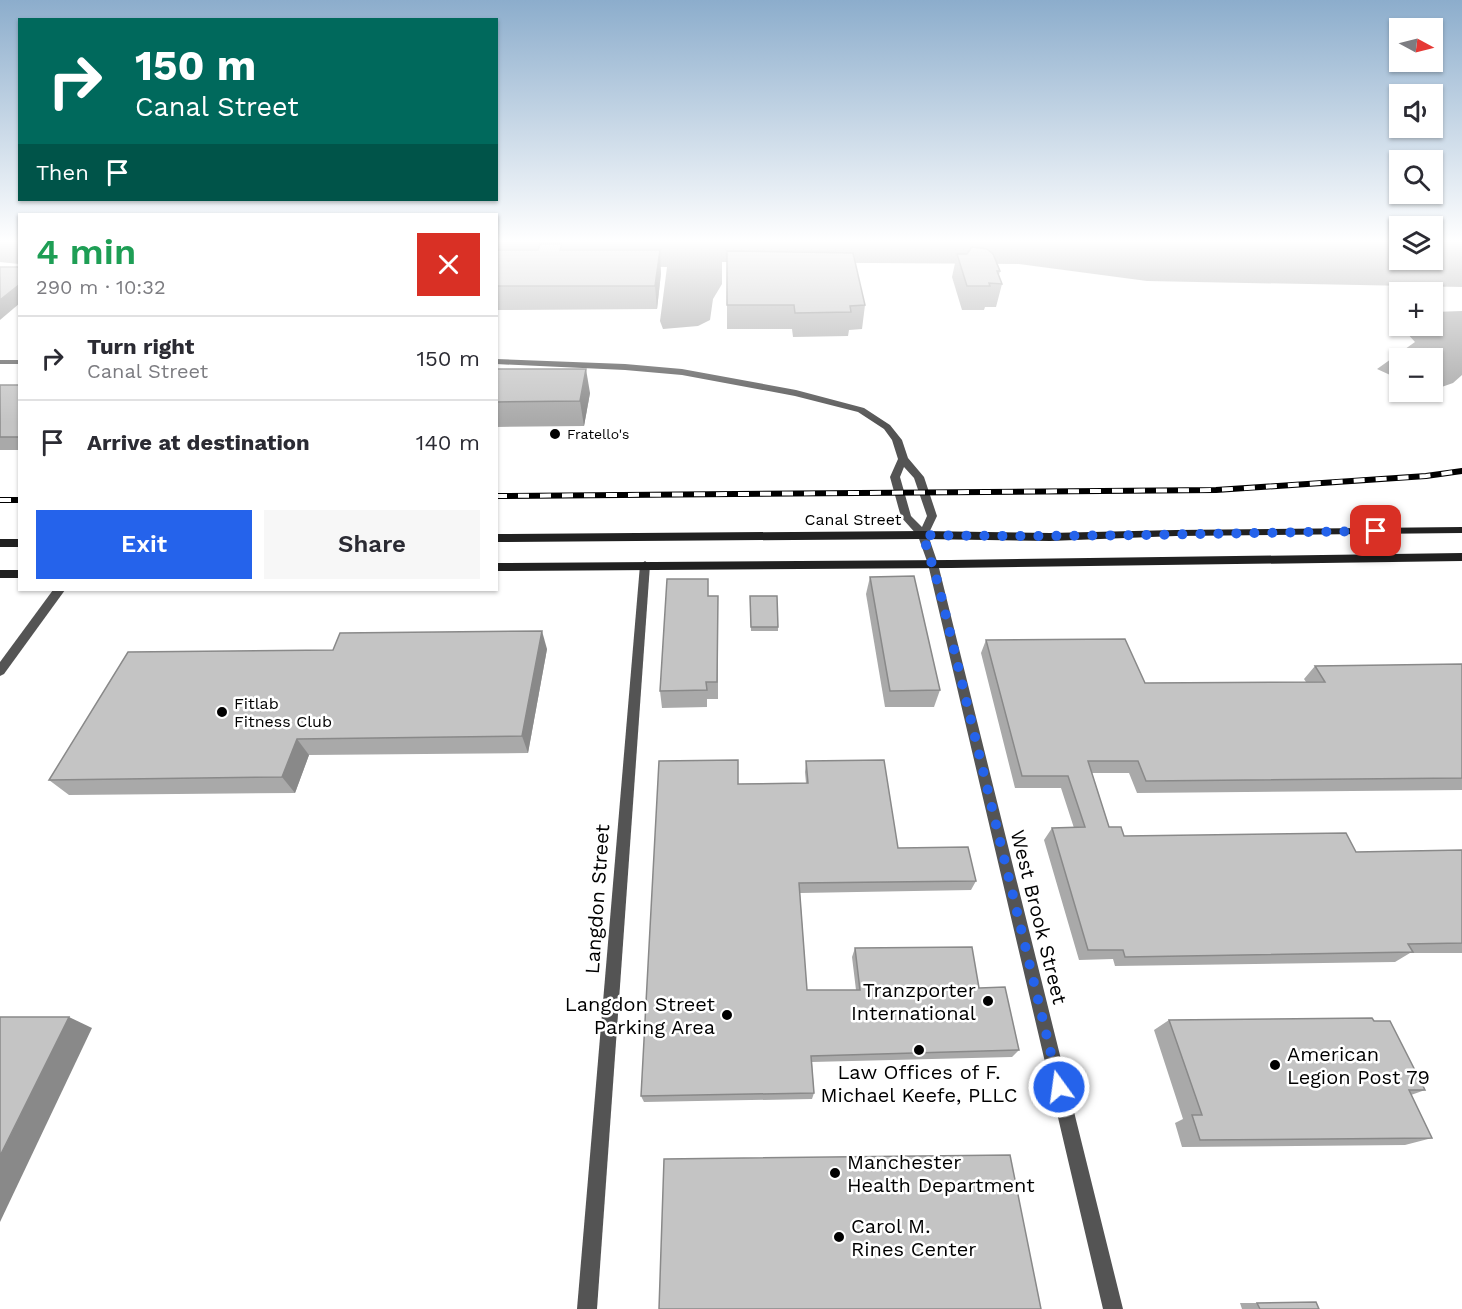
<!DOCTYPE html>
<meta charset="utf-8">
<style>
body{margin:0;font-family:"Work Sans",sans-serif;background:#f7f7f7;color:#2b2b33;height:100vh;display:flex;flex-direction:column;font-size:22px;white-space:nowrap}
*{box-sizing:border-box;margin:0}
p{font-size:20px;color:#7c7c81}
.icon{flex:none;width:33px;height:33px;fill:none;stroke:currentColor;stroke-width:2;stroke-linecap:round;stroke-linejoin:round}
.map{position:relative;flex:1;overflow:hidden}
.details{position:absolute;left:18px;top:213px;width:480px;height:378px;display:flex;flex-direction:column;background:#fff;border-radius:0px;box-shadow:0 2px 4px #0004}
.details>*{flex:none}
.banner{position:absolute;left:18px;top:18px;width:480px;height:183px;border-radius:0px;box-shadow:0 2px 4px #0004;background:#00695c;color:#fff;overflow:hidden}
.needle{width:39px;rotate:97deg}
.controls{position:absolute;left:1389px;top:18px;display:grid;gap:12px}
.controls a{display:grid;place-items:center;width:54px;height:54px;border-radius:0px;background:#fff;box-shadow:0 2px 4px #0004;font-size:30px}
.pin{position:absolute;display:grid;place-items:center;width:51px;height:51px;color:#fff;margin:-26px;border-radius:12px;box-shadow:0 3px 9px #0006}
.me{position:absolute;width:66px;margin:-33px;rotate:346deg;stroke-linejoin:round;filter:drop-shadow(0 0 4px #0008)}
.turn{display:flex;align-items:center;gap:21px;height:126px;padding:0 18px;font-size:27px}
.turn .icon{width:78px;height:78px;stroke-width:2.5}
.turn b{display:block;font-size:42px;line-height:51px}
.then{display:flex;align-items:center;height:57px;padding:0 18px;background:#0003;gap:12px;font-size:22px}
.round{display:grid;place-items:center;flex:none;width:63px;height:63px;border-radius:0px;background:#f7f7f7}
.headline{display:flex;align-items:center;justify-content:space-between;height:102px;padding:0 18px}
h1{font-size:36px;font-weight:600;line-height:45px;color:#1e9e55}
.cta{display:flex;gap:12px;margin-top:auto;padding:12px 18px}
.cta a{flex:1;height:69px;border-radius:0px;background:#2563eb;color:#fff;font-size:24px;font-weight:600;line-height:69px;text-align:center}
.cta a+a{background:#f7f7f7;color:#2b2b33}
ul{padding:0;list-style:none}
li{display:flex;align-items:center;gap:18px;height:84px;padding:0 18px;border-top:2px solid #e1e1e2}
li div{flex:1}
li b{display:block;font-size:22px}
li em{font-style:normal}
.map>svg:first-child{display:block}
.water{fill:#a2a2a2}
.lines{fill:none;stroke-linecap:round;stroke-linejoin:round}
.street{fill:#545454;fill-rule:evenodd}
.secondary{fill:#212121;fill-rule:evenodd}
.rail-casing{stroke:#000;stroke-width:6}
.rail{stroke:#fff;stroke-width:4;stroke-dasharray:11;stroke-linecap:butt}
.wall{fill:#a9a9a9}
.shaded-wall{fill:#898989}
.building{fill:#c4c4c4;stroke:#898989;stroke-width:1.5}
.route{stroke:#2563eb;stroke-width:10;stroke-dasharray:0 18}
.poi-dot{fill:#000;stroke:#fff;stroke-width:2}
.labels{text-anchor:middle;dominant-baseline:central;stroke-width:5;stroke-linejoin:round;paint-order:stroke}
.far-poi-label{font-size:14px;fill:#000;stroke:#fff;text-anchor:start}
.street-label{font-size:16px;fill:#000;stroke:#fff}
.poi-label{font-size:16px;fill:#000;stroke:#fff;text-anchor:start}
.near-street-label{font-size:20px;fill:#000;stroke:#fff}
.near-poi-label{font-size:20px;fill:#000;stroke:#fff;text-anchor:start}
</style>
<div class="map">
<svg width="1462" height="1309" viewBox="0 0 1462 1309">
<rect width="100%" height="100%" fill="#fff"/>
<g class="water">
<polygon points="0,240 19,240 19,264 0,262"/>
<polygon points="496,240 1399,240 1400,260 1432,260 1433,240 1462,240 1462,287 1147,281 1019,264 722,262 722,284 713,299 710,320 698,326 663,329 660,321 667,267 497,264"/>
<polygon points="1462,311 1462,375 1453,383 1433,390 1432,358 1400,358 1399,379 1377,369 1415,342 1406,332 1408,326 1432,326 1433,312"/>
</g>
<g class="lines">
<g class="street">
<path d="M496 359 625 364 682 369 796 390 864 408 890 425 902 440 908 458 924 477 937 516 928 535 938 564 1123 1309H1103L928 564 918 536 901 517 890 477 898 459 892 440 884 429 858 412 795 396 682 375 625 370 496 364ZM904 467 914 478 927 516 922 527 911 516 900 477Z"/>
<rect x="0" y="360" width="20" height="4"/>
<polygon points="645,561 650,565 597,1309 577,1309 640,565"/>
<polygon points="53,590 65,590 4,674 0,676 0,662"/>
</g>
<g class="secondary">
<polygon points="1462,527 1462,533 1176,536 1050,541 923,539 496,542 496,534 923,531 1050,533 1176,530"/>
<rect x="0" y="539" width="20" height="8"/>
<polygon points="1462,553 1462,561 951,568 496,571 496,563 951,560"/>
<rect x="0" y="570" width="20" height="8"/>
</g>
<defs>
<g id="rail">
<polyline points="496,496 1216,490 1426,476 1462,471"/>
<polyline points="0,500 20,500"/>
</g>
</defs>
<use href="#rail" class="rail-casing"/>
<use href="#rail" class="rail"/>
</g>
<g class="wall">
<polygon points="496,250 563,250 661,273 657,309 496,310"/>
<polygon points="727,251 865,305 862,329 849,330 848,336 793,337 792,329 727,329"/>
<polygon points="957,254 1000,271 999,275 1002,284 996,307 985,307 984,310 962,310 952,277"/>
<polygon points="496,369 590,393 584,426 496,427"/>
<rect x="0" y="385" width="20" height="65"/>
<polygon points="870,577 940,690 934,707 885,707 866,594"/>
<polygon points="708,579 708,596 718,596 718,699 707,699 707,707 662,708 660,691"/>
<polygon points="750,596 778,627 778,631 751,631"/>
<polygon points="986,640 1145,683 1306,682 1304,679 1315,666 1462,664 1462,790 1137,793 1129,773 1092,773 1109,827 1124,836 1356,852 1462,850 1462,953 1410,953 1395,962 1115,966 1113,959 1079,960 1044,840 1052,828 1074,828 1061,788 1015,788 981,653"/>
<polygon points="547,649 528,753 309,755 295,793 69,795 49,780"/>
<polygon points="806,761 898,848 976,881 971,890 800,893 807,990 856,990 852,957 855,948 979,988 1019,1050 1012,1057 812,1062 814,1093 812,1099 644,1102 641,1096 738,784 806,783 805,772"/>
<polygon points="1169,1020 1374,1021 1425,1090 1411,1095 1432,1138 1405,1145 1182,1147 1175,1123 1183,1119 1154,1030"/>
<polygon points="1240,1303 1257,1303 1319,1309 1242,1309"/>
</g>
<g class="shaded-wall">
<polygon points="660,250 661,273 657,309 655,286"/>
<polygon points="20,284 20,303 0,320 0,300"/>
<polygon points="586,369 590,393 584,426 580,401"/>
<polygon points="542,631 547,649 528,753 522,736"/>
<polygon points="297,739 309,755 295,793 282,777"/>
<polygon points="69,1017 92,1028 0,1222 0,1156"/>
</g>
<g class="building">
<polygon points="540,244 562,244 560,250 660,250 655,286 496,286 496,250 538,250"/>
<polygon points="972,247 987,249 993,254 1000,271 997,271 1002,284 989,283 990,286 967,286 957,254 967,254"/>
<polygon points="727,251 853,253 865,305 850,306 851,312 795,313 794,305 727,305"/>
<polygon points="0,267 20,267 20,284 0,300"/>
<polygon points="496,369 586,369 580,401 496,402"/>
<rect x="0" y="385" width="20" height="52"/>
<polygon points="914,576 940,690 890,691 870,577"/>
<polygon points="667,579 708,579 708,596 718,596 717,682 706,682 707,690 660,691"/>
<polygon points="750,596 777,596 778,627 751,627"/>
<polygon points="542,631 522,736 297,739 282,777 49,780 128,652 333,650 340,633"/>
<polygon points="1125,639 1145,683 1325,682 1315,666 1462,664 1462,778 1146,781 1138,761 1088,761 1109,827 1121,827 1124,836 1346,833 1356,852 1462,850 1462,943 1408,944 1413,952 1125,957 1123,950 1088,950 1052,828 1085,827 1068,776 1022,776 986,640"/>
<polygon points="738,760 738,784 808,783 806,761 884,760 898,848 968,847 976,881 799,883 807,990 860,990 855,948 972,947 979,988 1005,987 1019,1050 811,1056 814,1093 641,1096 659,761"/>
<polygon points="0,1017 69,1017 0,1156"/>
<polygon points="1372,1018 1374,1021 1390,1021 1425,1090 1409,1090 1432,1138 1200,1140 1192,1115 1202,1115 1169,1020"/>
<polygon points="1010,1155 1041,1309 659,1309 664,1159"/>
<polygon points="1316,1302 1319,1309 1260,1309 1257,1303"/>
</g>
<linearGradient id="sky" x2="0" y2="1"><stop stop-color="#8cadcc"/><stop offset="0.57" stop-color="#fff"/><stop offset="1" stop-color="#fff" stop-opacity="0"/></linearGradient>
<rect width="1462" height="423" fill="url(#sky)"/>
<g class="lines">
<path class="route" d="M1059 1087 939 587 923 535C1074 538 1225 533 1376 531"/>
</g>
<g class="poi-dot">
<circle cx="555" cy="434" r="6"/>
<circle cx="222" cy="712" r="6"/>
<circle cx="988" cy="1001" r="6"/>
<circle cx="727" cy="1015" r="6"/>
<circle cx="919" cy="1050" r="6"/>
<circle cx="1275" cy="1065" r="6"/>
<circle cx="835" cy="1173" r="6"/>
<circle cx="839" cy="1237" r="6"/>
</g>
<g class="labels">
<g class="far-poi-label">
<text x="567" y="434">Fratello's</text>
</g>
<g class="street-label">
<text x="853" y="519">Canal Street</text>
</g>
<g class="poi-label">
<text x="234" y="703">Fitlab<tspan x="234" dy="18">Fitness Club</tspan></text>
</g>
<g class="near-street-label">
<text transform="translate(597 899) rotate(-86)">Langdon Street</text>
<text transform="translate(1039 917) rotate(76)">West Brook Street</text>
</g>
<g class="near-poi-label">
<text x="976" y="990" text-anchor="end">Tranzporter<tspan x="976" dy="23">International</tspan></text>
<text x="715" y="1004" text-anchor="end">Langdon Street<tspan x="715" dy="23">Parking Area</tspan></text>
<text x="1287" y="1054">American<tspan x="1287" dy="23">Legion Post 79</tspan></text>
<text x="919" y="1072" text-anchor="middle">Law Offices of F.<tspan x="919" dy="23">Michael Keefe, PLLC</tspan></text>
<text x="847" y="1162">Manchester<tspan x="847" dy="23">Health Department</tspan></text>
<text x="851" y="1226">Carol M.<tspan x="851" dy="23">Rines Center</tspan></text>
</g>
</g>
</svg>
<div class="controls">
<a><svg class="needle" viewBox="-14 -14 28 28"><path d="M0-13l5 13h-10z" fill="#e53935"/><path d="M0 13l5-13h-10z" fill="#7c7c81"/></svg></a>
<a><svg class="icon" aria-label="sound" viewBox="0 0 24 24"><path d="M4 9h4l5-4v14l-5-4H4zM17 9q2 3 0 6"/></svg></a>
<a><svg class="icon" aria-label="search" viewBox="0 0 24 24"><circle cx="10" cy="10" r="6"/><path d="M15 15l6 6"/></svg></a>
<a><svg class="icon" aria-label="layers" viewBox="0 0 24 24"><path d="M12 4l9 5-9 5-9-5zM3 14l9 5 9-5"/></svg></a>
<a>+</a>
<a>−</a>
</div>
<div class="pin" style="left:1376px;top:531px;background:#d93025"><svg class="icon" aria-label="arrive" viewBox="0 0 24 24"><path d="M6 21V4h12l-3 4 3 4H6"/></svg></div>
<svg class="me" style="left:1059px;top:1087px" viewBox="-20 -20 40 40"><circle r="17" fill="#2563eb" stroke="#fff" stroke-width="3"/><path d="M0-11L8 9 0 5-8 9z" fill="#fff"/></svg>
<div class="banner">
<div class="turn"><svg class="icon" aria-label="right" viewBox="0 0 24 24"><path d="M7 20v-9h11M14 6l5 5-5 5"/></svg><div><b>150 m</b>Canal Street</div></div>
<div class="then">Then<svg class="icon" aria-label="arrive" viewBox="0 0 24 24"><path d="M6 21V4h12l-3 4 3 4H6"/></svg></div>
</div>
<section class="details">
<div class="headline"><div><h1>4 min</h1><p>290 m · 10:32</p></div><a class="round" style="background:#d93025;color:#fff"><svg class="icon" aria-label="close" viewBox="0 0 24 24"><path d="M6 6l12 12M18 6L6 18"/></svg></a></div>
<ul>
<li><svg class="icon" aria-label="right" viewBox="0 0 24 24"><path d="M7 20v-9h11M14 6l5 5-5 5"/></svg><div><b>Turn right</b><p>Canal Street</p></div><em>150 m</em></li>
<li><svg class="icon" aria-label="arrive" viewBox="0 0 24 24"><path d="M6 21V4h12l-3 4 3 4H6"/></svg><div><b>Arrive at destination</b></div><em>140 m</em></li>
</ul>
<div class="cta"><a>Exit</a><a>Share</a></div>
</section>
</div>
